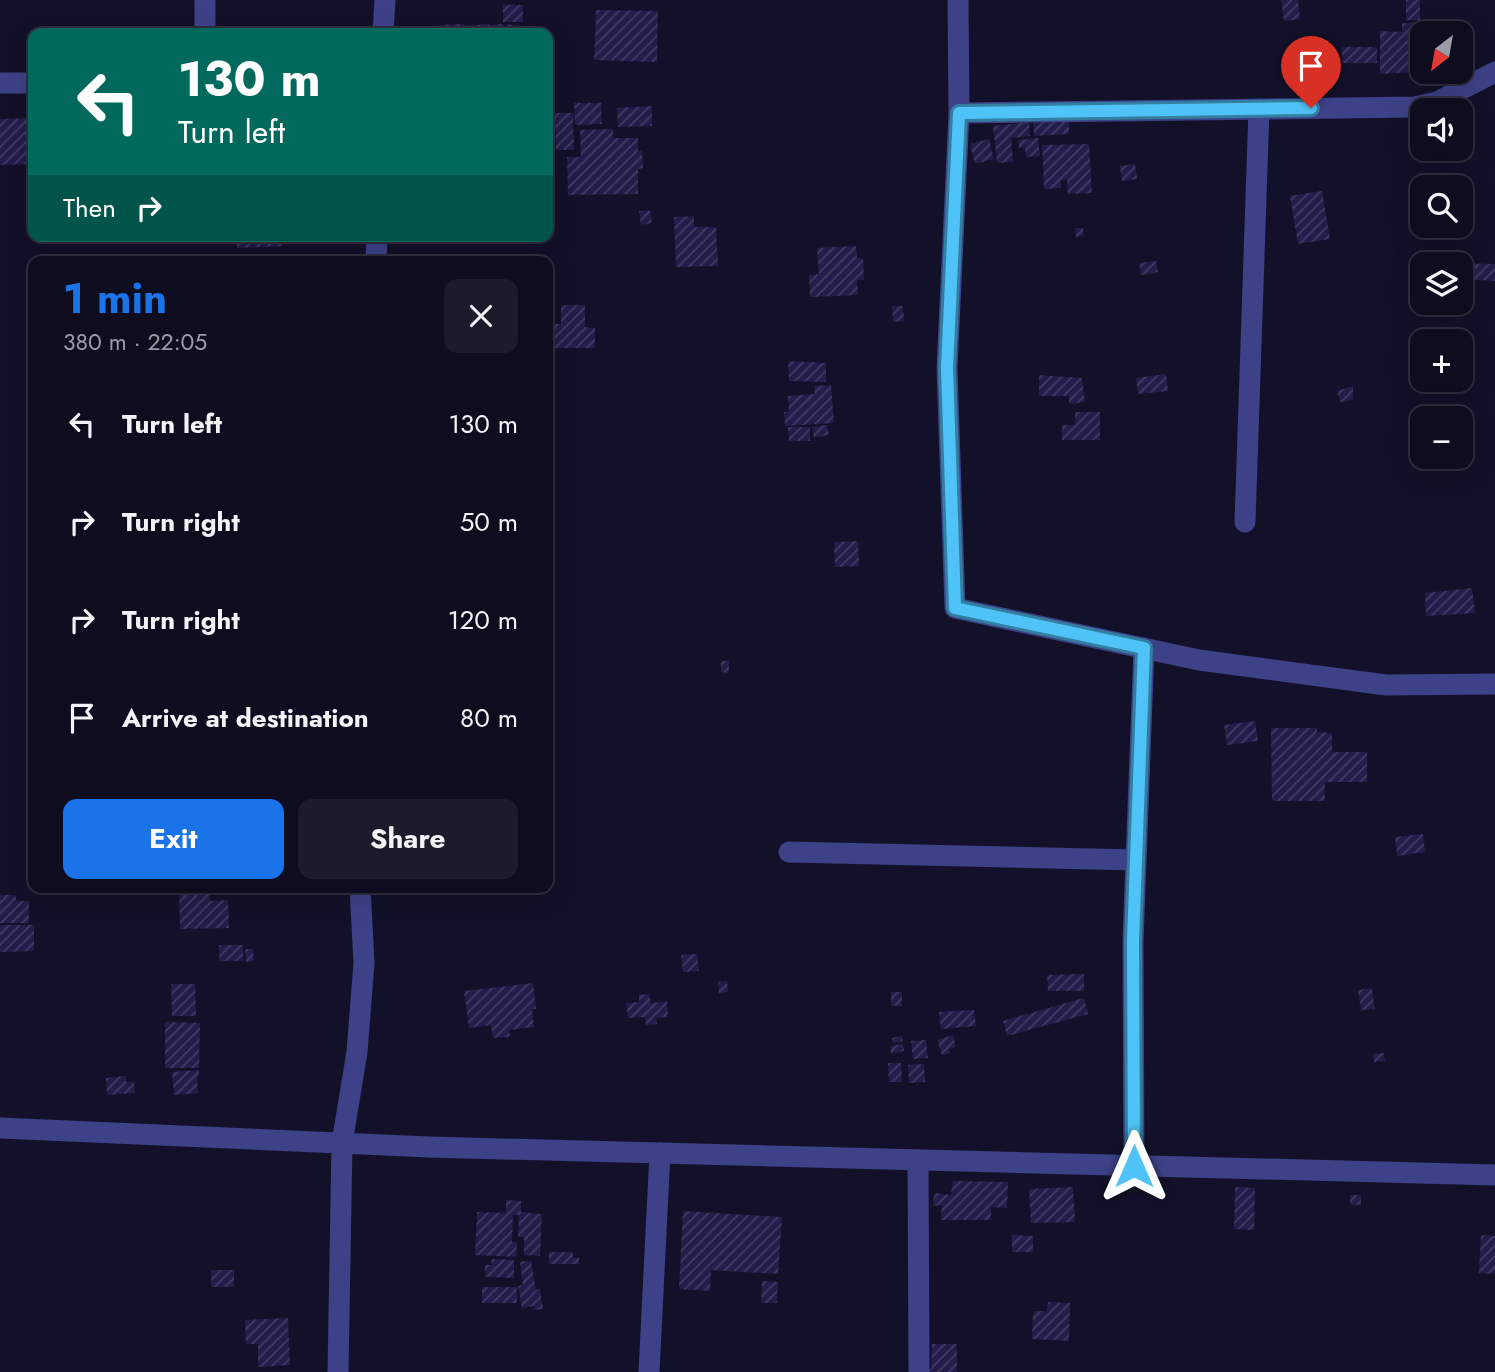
<!DOCTYPE html>
<meta charset="utf-8">
<style>
body{margin:0;font-family:Jost,sans-serif;background:#1c1b2c;color:#f1f3f6;height:100vh;display:flex;flex-direction:column;font-size:26px;white-space:nowrap}
*{box-sizing:border-box;margin:0}
p{font-size:23px;color:#9b9ca4}
.icon{flex:none;width:38px;height:38px;fill:none;stroke:currentColor;stroke-width:2;stroke-linecap:round;stroke-linejoin:round}
.map{position:relative;flex:1;overflow:hidden}
.side{position:absolute;left:28px;top:256px;width:525px;height:637px;display:flex;flex-direction:column;background:#0e0d1f;border-radius:14px;box-shadow:0 7px 28px #0002,0 0 0 2px #2e2d3d}
.side>*{flex:none}
.banner{position:absolute;left:28px;top:28px;width:525px;height:214px;border-radius:14px;box-shadow:0 7px 28px #0002,0 0 0 2px #2e2d3d;background:#00695c;color:#fff;overflow:hidden}
.needle{width:46px;rotate:211deg}
.tools{position:absolute;left:1410px;top:21px;display:grid;gap:14px}
.tools a{display:grid;place-items:center;width:63px;height:63px;border-radius:14px;background:#0e0d1f;box-shadow:0 7px 28px #0002,0 0 0 2px #2e2d3d;font-size:35px}
.pin{position:absolute;display:grid;place-items:center;width:60px;height:60px;color:#fff;margin:-72px -30px;border-radius:50% 50% 50% 0;rotate:-45deg;box-shadow:0 0 7px #0007}
.pin .icon{rotate:45deg}
.me{position:absolute;width:77px;margin:-38px;rotate:0deg;stroke-linejoin:round;filter:drop-shadow(0 0 5px #0008)}
.turn{display:flex;align-items:center;gap:24px;height:147px;padding:0 35px;font-size:32px}
.turn .icon{width:91px;height:91px;stroke-width:2.5}
.turn b{display:block;font-size:49px;line-height:60px}
.then{display:flex;align-items:center;height:66px;padding:0 35px;background:#0003;gap:14px;font-size:26px}
.round{display:grid;place-items:center;flex:none;width:74px;height:74px;border-radius:14px;background:#1c1b2c}
.overview{display:flex;align-items:center;justify-content:space-between;height:119px;padding:0 35px}
h1{font-size:42px;font-weight:700;line-height:52px;color:#1a73e8}
.action{display:flex;gap:14px;margin-top:auto;padding:14px 35px}
.action a{flex:1;height:80px;border-radius:14px;background:#1a73e8;color:#fff;font-size:28px;font-weight:700;line-height:80px;text-align:center}
.action a+a{background:#1c1b2c;color:#f1f3f6}
ul{padding:0;list-style:none}
li{display:flex;align-items:center;gap:21px;height:98px;padding:0 35px}
li div{flex:1}
li b{display:block;font-size:26px}
li em{font-style:normal}
.map>svg:first-child{display:block}
.building{fill:url(#building-hatch)}
.lines{fill:none;stroke-linecap:round;stroke-linejoin:round}
.street{stroke:#3d4187;stroke-width:21}
.route-casing{stroke:#337fa1;stroke-width:18}
.route{stroke:#4fc3f7;stroke-width:12}
</style>
<div class="map">
<svg width="1495" height="1372" viewBox="0 0 1495 1372">
<defs>
<pattern id="building-hatch" width="6" height="6" patternUnits="userSpaceOnUse" patternTransform="scale(1.75)"><rect width="6" height="6" fill="#221d4a"/><path d="M-1 1l2-2M0 6l6-6M5 7l2-2" fill="none" stroke="#423d65"/></pattern>
</defs>
<rect width="100%" height="100%" fill="#131129"/>
<g class="building">
<polygon points="1281,0 1298,0 1300,19 1284,21"/>
<rect x="1406" y="0" width="14" height="20"/>
<rect x="503" y="5" width="20" height="17"/>
<polygon points="596,10 658,11 657,62 594,60"/>
<polygon points="1402,23 1414,23 1412,72 1380,74 1380,31 1402,32"/>
<polygon points="464,24 464,26 489,24 489,33 439,33 439,25"/>
<polygon points="503,24 504,33 490,33 490,25"/>
<polygon points="507,24 522,26 521,33 506,33"/>
<rect x="1342" y="47" width="35" height="16"/>
<polygon points="574,103 601,103 602,124 575,125"/>
<polygon points="652,106 652,126 618,127 617,108"/>
<polygon points="555,113 573,113 574,150 556,150"/>
<polygon points="1069,117 1069,134 1034,136 1033,119"/>
<polygon points="30,118 32,164 0,165 0,119"/>
<polygon points="1029,122 1030,136 1011,138 1013,162 997,163 993,126"/>
<polygon points="613,129 613,138 638,138 638,151 642,151 643,168 638,169 638,194 568,195 567,157 581,157 580,130"/>
<polygon points="1038,138 1040,156 1026,157 1025,148 1019,148 1018,140"/>
<polygon points="989,139 994,159 975,164 970,144"/>
<polygon points="1089,144 1092,193 1068,194 1067,180 1061,180 1061,188 1044,189 1042,145"/>
<polygon points="1135,164 1137,179 1122,181 1120,166"/>
<polygon points="1322,191 1330,239 1298,244 1290,196"/>
<polygon points="650,210 652,223 641,225 639,211"/>
<polygon points="694,216 694,227 716,227 718,266 676,267 674,217"/>
<polygon points="1075,228 1083,228 1084,236 1076,237"/>
<polygon points="237,236 282,236 282,246 237,248"/>
<polygon points="856,246 857,258 863,258 864,280 857,280 858,295 810,297 809,275 819,274 817,248"/>
<polygon points="1156,261 1158,272 1141,275 1139,263"/>
<polygon points="1409,263 1420,264 1422,273 1409,273"/>
<polygon points="1461,263 1495,264 1495,281 1461,279"/>
<polygon points="561,305 585,305 585,327 595,328 595,348 551,348 551,324 561,324"/>
<polygon points="892,306 903,306 904,321 893,322"/>
<polygon points="788,361 826,363 826,382 789,381"/>
<polygon points="1166,374 1168,391 1138,394 1136,378"/>
<polygon points="1039,375 1082,378 1085,402 1069,404 1069,396 1039,396"/>
<polygon points="831,385 834,423 785,426 784,412 789,412 788,396 815,394 814,386"/>
<polygon points="1353,386 1353,400 1340,402 1337,391"/>
<polygon points="1075,412 1100,412 1100,440 1062,440 1062,425 1075,425"/>
<polygon points="827,425 829,435 814,438 812,427"/>
<polygon points="788,427 810,427 810,441 789,441"/>
<polygon points="858,541 859,566 835,567 834,542"/>
<polygon points="1472,588 1475,613 1426,616 1425,593"/>
<polygon points="721,661 729,661 729,673 721,672"/>
<polygon points="1255,721 1258,741 1227,745 1224,725"/>
<polygon points="1271,728 1317,728 1317,732 1332,733 1332,752 1367,752 1367,782 1325,782 1325,801 1272,801"/>
<polygon points="1423,834 1425,852 1397,856 1395,837"/>
<polygon points="179,887 210,887 210,901 228,900 229,928 180,929"/>
<polygon points="0,895 16,895 16,901 29,901 29,923 0,923"/>
<polygon points="0,925 34,925 34,951 0,952"/>
<rect x="219" y="945" width="24" height="16"/>
<polygon points="245,949 253,949 254,961 246,962"/>
<polygon points="697,954 699,971 683,972 681,955"/>
<polygon points="1084,974 1084,991 1048,991 1047,975"/>
<polygon points="727,981 728,992 719,993 718,982"/>
<polygon points="533,983 536,1009 532,1009 534,1027 509,1030 510,1037 493,1038 491,1025 469,1028 464,991"/>
<polygon points="171,984 195,984 196,1016 172,1016"/>
<polygon points="1372,988 1375,1009 1361,1010 1358,990"/>
<rect x="891" y="992" width="11" height="14"/>
<polygon points="649,994 651,1003 667,1001 668,1017 656,1018 657,1024 646,1025 645,1017 628,1018 626,1003 639,1002 639,995"/>
<polygon points="1084,998 1088,1014 1007,1036 1003,1021"/>
<polygon points="974,1010 976,1026 941,1029 939,1012"/>
<polygon points="165,1022 200,1023 199,1068 165,1068"/>
<polygon points="953,1035 956,1047 949,1049 950,1053 942,1055 937,1040"/>
<polygon points="902,1036 903,1041 893,1043 892,1038"/>
<polygon points="926,1040 928,1058 913,1059 911,1041"/>
<polygon points="903,1044 904,1051 891,1054 890,1046"/>
<polygon points="1384,1053 1385,1061 1374,1062 1373,1054"/>
<polygon points="888,1063 901,1063 902,1082 889,1082"/>
<polygon points="924,1064 925,1082 909,1083 908,1065"/>
<polygon points="199,1070 199,1076 197,1076 198,1093 174,1095 172,1072"/>
<polygon points="126,1076 126,1082 134,1082 135,1093 107,1095 106,1078"/>
<polygon points="953,1181 1008,1182 1007,1208 991,1207 991,1220 941,1220 942,1205 933,1206 934,1193 951,1195"/>
<polygon points="1073,1187 1075,1222 1031,1223 1029,1189"/>
<polygon points="1235,1187 1255,1188 1254,1230 1234,1229"/>
<rect x="1350" y="1195" width="11" height="10"/>
<polygon points="506,1200 521,1201 521,1212 542,1214 540,1256 524,1255 524,1237 518,1237 519,1215 513,1215 512,1242 517,1242 516,1257 475,1255 477,1212 506,1213"/>
<polygon points="683,1211 782,1217 778,1274 711,1270 710,1291 679,1289"/>
<polygon points="1012,1235 1033,1236 1033,1252 1012,1252"/>
<polygon points="1481,1235 1495,1236 1495,1274 1479,1273"/>
<polygon points="549,1252 573,1252 573,1258 579,1258 579,1264 549,1264"/>
<polygon points="492,1259 514,1260 514,1278 485,1277 485,1265 491,1265"/>
<polygon points="531,1260 536,1290 540,1289 543,1309 534,1310 534,1306 522,1308 518,1286 523,1285 520,1262"/>
<rect x="211" y="1270" width="23" height="17"/>
<polygon points="762,1281 778,1282 777,1303 761,1303"/>
<rect x="482" y="1287" width="35" height="16"/>
<polygon points="1048,1302 1070,1303 1069,1341 1032,1339 1033,1311 1047,1311"/>
<polygon points="288,1318 290,1365 258,1367 258,1344 246,1344 245,1320"/>
<polygon points="932,1344 957,1344 957,1372 923,1372 924,1369 931,1369"/>
</g>
<g class="lines">
<g class="street">
<polyline points="205,0 205,33"/>
<polyline points="958,0 959,113 947,368 955,608 1199,660 1386,685 1495,684"/>
<polyline points="383,33 385,0"/>
<polyline points="0,83 33,83"/>
<polyline points="959,113 1415,107 1437,102 1495,72"/>
<polyline points="376,261 377,236"/>
<polyline points="1245,522 1259,109"/>
<polyline points="789,852 1136,860"/>
<polyline points="0,1128 429,1147 1495,1175"/>
<polyline points="918,1160 919,1372"/>
<polyline points="1134,1166 1133,941 1144,648"/>
<polyline points="338,1372 342,1143 357,1052 364,963 360,887"/>
<polyline points="649,1372 660,1153"/>
</g>
</g>
<g class="lines">
<defs>
<polyline id="route" points="1134,1166 1133,941 1144,648 955,608 947,368 959,113 1311,108"/>
</defs>
<use href="#route" class="route-casing"/>
<use href="#route" class="route"/>
</g>
</svg>
<div class="tools">
<a><svg class="needle" viewBox="-14 -14 28 28"><path d="M0-13l5 13h-10z" fill="#e53935"/><path d="M0 13l5-13h-10z" fill="#9b9ca4"/></svg></a>
<a><svg class="icon" aria-label="sound" viewBox="0 0 24 24"><path d="M4 9h4l5-4v14l-5-4H4zM17 9q2 3 0 6"/></svg></a>
<a><svg class="icon" aria-label="search" viewBox="0 0 24 24"><circle cx="10" cy="10" r="6"/><path d="M15 15l6 6"/></svg></a>
<a><svg class="icon" aria-label="layers" viewBox="0 0 24 24"><path d="M12 4l9 5-9 5-9-5zM3 14l9 5 9-5"/></svg></a>
<a>+</a>
<a>−</a>
</div>
<div class="pin" style="left:1311px;top:108px;background:#d93025"><svg class="icon" aria-label="arrive" viewBox="0 0 24 24"><path d="M6 21V4h12l-3 4 3 4H6"/></svg></div>
<svg class="me" style="left:1134px;top:1166px" viewBox="-20 -20 40 40"><path d="M0-17L14 15 0 8-14 15z" fill="#4fc3f7" stroke="#fff" stroke-width="4"/></svg>
<div class="banner">
<div class="turn"><svg class="icon" aria-label="left" viewBox="0 0 24 24"><path d="M17 20v-9H6M10 6l-5 5 5 5"/></svg><div><b>130 m</b>Turn left</div></div>
<div class="then">Then<svg class="icon" aria-label="right" viewBox="0 0 24 24"><path d="M7 20v-9h11M14 6l5 5-5 5"/></svg></div>
</div>
<section class="side">
<div class="overview"><div><h1>1 min</h1><p>380 m · 22:05</p></div><a class="round"><svg class="icon" aria-label="close" viewBox="0 0 24 24"><path d="M6 6l12 12M18 6L6 18"/></svg></a></div>
<ul>
<li><svg class="icon" aria-label="left" viewBox="0 0 24 24"><path d="M17 20v-9H6M10 6l-5 5 5 5"/></svg><div><b>Turn left</b></div><em>130 m</em></li>
<li><svg class="icon" aria-label="right" viewBox="0 0 24 24"><path d="M7 20v-9h11M14 6l5 5-5 5"/></svg><div><b>Turn right</b></div><em>50 m</em></li>
<li><svg class="icon" aria-label="right" viewBox="0 0 24 24"><path d="M7 20v-9h11M14 6l5 5-5 5"/></svg><div><b>Turn right</b></div><em>120 m</em></li>
<li><svg class="icon" aria-label="arrive" viewBox="0 0 24 24"><path d="M6 21V4h12l-3 4 3 4H6"/></svg><div><b>Arrive at destination</b></div><em>80 m</em></li>
</ul>
<div class="action"><a>Exit</a><a>Share</a></div>
</section>
</div>
